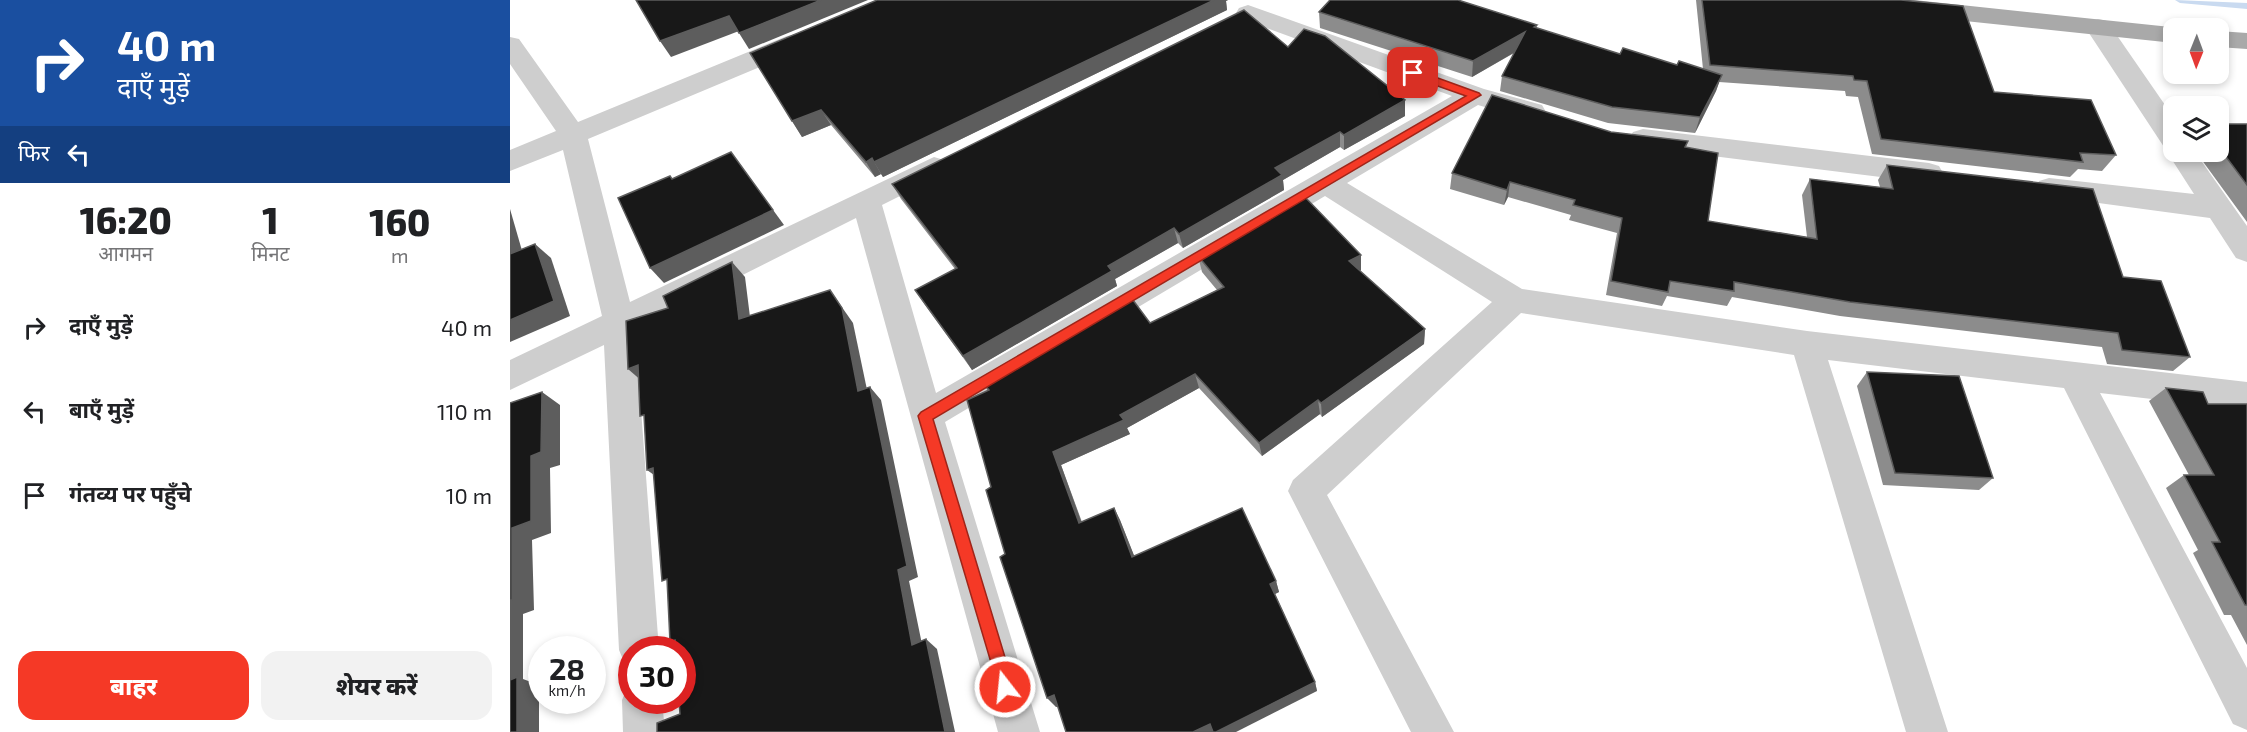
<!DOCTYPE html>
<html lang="hi">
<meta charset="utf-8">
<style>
body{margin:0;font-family:"Exo 2","Noto Sans Devanagari",sans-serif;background:#f2f2f2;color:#202124;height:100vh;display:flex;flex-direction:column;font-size:22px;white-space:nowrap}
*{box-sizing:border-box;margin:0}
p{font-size:20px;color:#757577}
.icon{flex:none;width:33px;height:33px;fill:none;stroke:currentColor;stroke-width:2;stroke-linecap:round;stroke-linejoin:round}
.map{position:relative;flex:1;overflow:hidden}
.side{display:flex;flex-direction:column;background:#fff;width:510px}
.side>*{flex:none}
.banner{background:#1a4fa0;color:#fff;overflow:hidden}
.needle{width:39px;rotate:181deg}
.controls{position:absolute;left:1653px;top:18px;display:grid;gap:12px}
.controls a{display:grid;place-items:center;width:66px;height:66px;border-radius:12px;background:#fff;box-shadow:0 3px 9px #0003;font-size:30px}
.speed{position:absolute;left:18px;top:636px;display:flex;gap:12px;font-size:30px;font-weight:700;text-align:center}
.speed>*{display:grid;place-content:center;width:78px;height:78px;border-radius:50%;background:#fff;box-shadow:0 3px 9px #0003;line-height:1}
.speed small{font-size:15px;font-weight:400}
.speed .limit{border:9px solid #d22;background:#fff;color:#111}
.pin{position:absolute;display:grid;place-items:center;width:51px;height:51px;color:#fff;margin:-26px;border-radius:12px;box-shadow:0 3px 9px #0006}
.me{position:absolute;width:66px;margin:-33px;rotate:344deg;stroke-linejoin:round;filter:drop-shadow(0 0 4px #0008)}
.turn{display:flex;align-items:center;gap:21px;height:126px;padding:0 18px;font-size:27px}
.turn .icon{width:78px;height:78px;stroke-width:2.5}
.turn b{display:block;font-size:42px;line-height:51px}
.then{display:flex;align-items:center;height:57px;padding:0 18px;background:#0003;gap:12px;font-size:22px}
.eta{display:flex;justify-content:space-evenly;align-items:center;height:102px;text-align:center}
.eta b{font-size:36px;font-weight:800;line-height:42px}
.cta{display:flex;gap:12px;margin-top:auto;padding:12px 18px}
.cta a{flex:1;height:69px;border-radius:18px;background:#f53926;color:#fff;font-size:24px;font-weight:800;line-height:69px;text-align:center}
.cta a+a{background:#f2f2f2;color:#202124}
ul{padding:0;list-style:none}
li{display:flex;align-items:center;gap:18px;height:84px;padding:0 18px}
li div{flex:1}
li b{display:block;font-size:22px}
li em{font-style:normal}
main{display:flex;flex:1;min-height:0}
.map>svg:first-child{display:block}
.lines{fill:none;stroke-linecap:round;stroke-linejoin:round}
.stream{fill:#c9daf0;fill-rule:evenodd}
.minor{fill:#cecece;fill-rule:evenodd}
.major{fill:#a9a9a9;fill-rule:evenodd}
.wall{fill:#8c8c8c}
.shaded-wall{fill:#5d5d5d}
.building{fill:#181818;stroke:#5d5d5d;stroke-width:1.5}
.route{fill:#f53926;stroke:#9f2519;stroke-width:1.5}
</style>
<main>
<section class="side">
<div class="banner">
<div class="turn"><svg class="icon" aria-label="right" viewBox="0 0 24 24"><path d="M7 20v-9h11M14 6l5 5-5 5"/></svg><div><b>40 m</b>दाएँ मुड़ें</div></div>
<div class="then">फिर<svg class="icon" aria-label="left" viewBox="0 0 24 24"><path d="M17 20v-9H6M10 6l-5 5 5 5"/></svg></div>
</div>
<div class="eta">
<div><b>16:20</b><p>आगमन</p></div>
<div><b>1</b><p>मिनट</p></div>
<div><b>160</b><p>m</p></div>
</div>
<ul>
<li><svg class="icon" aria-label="right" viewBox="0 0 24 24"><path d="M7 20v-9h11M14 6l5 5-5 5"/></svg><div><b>दाएँ मुड़ें</b></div><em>40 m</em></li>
<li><svg class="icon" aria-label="left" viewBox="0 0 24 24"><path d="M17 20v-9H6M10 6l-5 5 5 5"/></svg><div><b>बाएँ मुड़ें</b></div><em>110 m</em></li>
<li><svg class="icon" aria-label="arrive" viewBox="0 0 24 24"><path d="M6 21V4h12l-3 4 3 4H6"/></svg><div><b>गंतव्य पर पहुँचे</b></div><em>10 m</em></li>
</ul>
<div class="cta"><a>बाहर</a><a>शेयर करें</a></div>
</section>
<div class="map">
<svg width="1737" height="732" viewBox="0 0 1737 732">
<rect width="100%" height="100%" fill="#fff"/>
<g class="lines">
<polygon class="stream" points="1665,0 1737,3 1737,9 1670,3"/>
<g class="minor">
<polygon points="738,5 974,89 1032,105 1036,112 1032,119 1022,121 968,105 837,183 1012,289 1297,331 1737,382 1737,410 1590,393 1737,668 1737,730 1723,724 1554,388 1318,360 1438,732 1396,732 1284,355 1011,313 817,495 944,732 901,732 778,491 783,480 982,302 815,196 435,422 530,732 488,732 346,218 125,329 149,650 122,650 122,667 115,664 109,650 94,345 0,390 0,360 92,316 53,150 0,171 0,150 46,131 0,64 0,37 9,39 68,122 277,36 286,34 295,36 299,42 295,48 78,139 120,302 424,157 434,160 438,167 434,174 372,205 426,393 942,96 729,18 726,13 729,8"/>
<polygon points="1588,19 1597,21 1664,118 1664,152 1685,152 1737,226 1737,262 1726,258 1700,218 1529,195 1525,188 1529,181 1539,178 1684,194 1657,152 1659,148 1654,147 1575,27 1579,21"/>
<polygon points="1133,129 1419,163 1429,166 1433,173 1429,180 1419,183 1123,146 1119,139 1123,132"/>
<polygon points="122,684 122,700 152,700 155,732 113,732 112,700 118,686"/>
</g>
<g class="major">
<polygon points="1319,0 1404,0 1670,28 1664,28 1664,43 1331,8 1322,5"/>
<polygon points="1708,31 1737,33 1737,49 1708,47"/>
</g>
</g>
<g class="wall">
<polygon points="367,0 718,0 716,1 717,10 373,177 371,174 365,177 321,125 292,137 282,121"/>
<polygon points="1186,0 1391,0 1484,92 1606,155 1592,171 1568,169 1560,177 1362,154 1348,97 1336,96 1335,91 1209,82 1206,91 1185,133 1098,123 990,91 992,76 1004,53 962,77 810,28 809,12 1027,25 1027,28 1110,54 1167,65 1193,69"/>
<polygon points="778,47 895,100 895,116 834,150 830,147 773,180 774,190 673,248 668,243 605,279 607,286 462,370 415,305 405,290 445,269 391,199 382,184"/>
<polygon points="1708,124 1737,124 1737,222 1686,152 1708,152"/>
<polygon points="1101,132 1178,141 1176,147 1198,221 1297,237 1292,195 1300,179 1370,187 1368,180 1377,165 1613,277 1680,357 1663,371 1597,364 1592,347 1330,316 1222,297 1217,306 1157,296 1152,306 1096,295 1107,233 1059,220 1061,215 998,197 994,205 940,189 942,173"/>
<polygon points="851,255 851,270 850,271 915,329 914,344 812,417 810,414 752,456 689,388 617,428 620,434 551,465 572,522 604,508 610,520 624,556 766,581 769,592 765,594 805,682 807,691 546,707 481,487 478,391 473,383 640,323 707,290 692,272 688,256"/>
<polygon points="1357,372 1483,478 1469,490 1373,485 1347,386"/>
<polygon points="1656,388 1698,404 1737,404 1737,645 1721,615 1714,615 1683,553 1688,550 1656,488 1674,475 1679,475 1639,401"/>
</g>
<g class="shaded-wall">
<polygon points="311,0 358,0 239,49 229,33"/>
<polygon points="704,0 718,0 716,1 717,10 373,177 364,162"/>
<polygon points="219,16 229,31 161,57 150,41"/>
<polygon points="1015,32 1012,48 962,77 963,61"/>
<polygon points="1212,75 1206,91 1185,133 1190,117"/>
<polygon points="895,100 895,116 834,150 834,135"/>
<polygon points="311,110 321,125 292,137 282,121"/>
<polygon points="830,132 830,147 773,180 774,190 673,248 669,234 765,168"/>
<polygon points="221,152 274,225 154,283 140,268"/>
<polygon points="362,158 371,174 365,177 356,162"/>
<polygon points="1000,182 998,197 994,205 997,190"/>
<polygon points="0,209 17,268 0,254"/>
<polygon points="664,228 668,243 605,279 607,286 462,370 453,356 598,266"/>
<polygon points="25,244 41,258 60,316 0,342 0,320"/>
<polygon points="851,255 851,270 840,276 839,261"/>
<polygon points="222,262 235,277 242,333 229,319"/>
<polygon points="320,290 343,323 360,404 348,391"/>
<polygon points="915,329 914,344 812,417 811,403"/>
<polygon points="128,365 133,382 118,369"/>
<polygon points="685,374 689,388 617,428 620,434 551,465 576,535 569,523 543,452"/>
<polygon points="360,387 371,400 408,577 399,581 414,654 402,645 388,570"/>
<polygon points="32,392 50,405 50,465 40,468 41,533 22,540 24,610 13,614 13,679 29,685 29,732 7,732 0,687 0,600 2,528 21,456"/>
<polygon points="808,400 810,414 752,456 749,443"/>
<polygon points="143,468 154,482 137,470"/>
<polygon points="604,508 610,520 629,568 622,557"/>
<polygon points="766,581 769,592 763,595 760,584"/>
<polygon points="416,639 427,649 445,732 435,732"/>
<polygon points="805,682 807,691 726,732 706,732"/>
<polygon points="544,695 553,704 546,707 537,698"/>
<polygon points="700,724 704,732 683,732"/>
</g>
<g class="building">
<polygon points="126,0 311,0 229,33 219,16 150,41"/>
<polygon points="367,0 704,0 364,162 362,158 356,162 311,110 282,121 240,53"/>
<polygon points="820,0 948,0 1027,25 1024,27 1110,54 1113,48 1167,65 1169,61 1212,75 1190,117 1102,107 992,76 1015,32 963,61 809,12"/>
<polygon points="1192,0 1391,0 1453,6 1484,92 1581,100 1606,155 1570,153 1573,162 1371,139 1357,81 1344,80 1343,76 1200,65"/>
<polygon points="734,10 778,47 794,29 815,36 895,100 834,135 830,132 765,168 772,175 669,234 664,228 598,266 602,271 453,356 405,290 447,268 382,184"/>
<polygon points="982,95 1101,132 1178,141 1175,147 1208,153 1198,221 1307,239 1300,179 1383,189 1377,165 1583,189 1613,277 1651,281 1680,357 1612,350 1608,333 1340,302 1224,282 1224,291 1160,281 1158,292 1101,281 1112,218 1063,205 1065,200 1000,182 997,190 942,173"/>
<polygon points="1708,124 1737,124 1737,185 1708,146"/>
<polygon points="221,152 263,210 140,268 108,198 160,176 162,179"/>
<polygon points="793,195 851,255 839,261 915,329 811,403 808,400 749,443 685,374 610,415 614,420 543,452 569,523 604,508 622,557 732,508 766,581 760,584 805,682 706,732 703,732 700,724 683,732 556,732 544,695 537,698 490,557 495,554 476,490 481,487 457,400 479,390 473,383 620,296 640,323 714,287 688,256"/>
<polygon points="25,244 44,301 0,320 0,252 0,254"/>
<polygon points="222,262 229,319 320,290 332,308 348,391 360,387 397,566 388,570 402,645 416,639 435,732 147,732 147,723 170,714 169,700 172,700 172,650 166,650 165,640 160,642 157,579 152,581 143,468 137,470 134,415 130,416 128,365 118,369 116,321 158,308 153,296"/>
<polygon points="1357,372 1449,376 1483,478 1385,473"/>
<polygon points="1656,388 1693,392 1698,404 1737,404 1737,605 1735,605 1702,542 1710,542 1674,475 1704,475"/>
<polygon points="32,392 31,452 21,456 21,521 2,528 2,600 0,600 0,403"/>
<polygon points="7,677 7,732 0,732 0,680"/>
</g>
<polygon class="route" points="903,69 969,93 971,95 423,419 504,687 501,693 495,695 490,693 408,416 411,412 956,96 899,76 898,73"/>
</svg>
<div class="controls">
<a><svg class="needle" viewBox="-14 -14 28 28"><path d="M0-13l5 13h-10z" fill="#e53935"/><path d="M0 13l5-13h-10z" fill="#757577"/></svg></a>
<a><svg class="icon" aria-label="layers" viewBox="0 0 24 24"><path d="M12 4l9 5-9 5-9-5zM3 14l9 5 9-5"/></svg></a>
</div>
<div class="speed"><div>28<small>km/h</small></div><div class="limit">30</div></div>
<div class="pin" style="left:903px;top:73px;background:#d93025"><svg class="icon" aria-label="arrive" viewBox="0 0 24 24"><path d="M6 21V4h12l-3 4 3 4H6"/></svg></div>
<svg class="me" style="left:495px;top:687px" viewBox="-20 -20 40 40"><circle r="17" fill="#f53926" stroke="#fff" stroke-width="3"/><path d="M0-11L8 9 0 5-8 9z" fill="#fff"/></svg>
</div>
</main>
